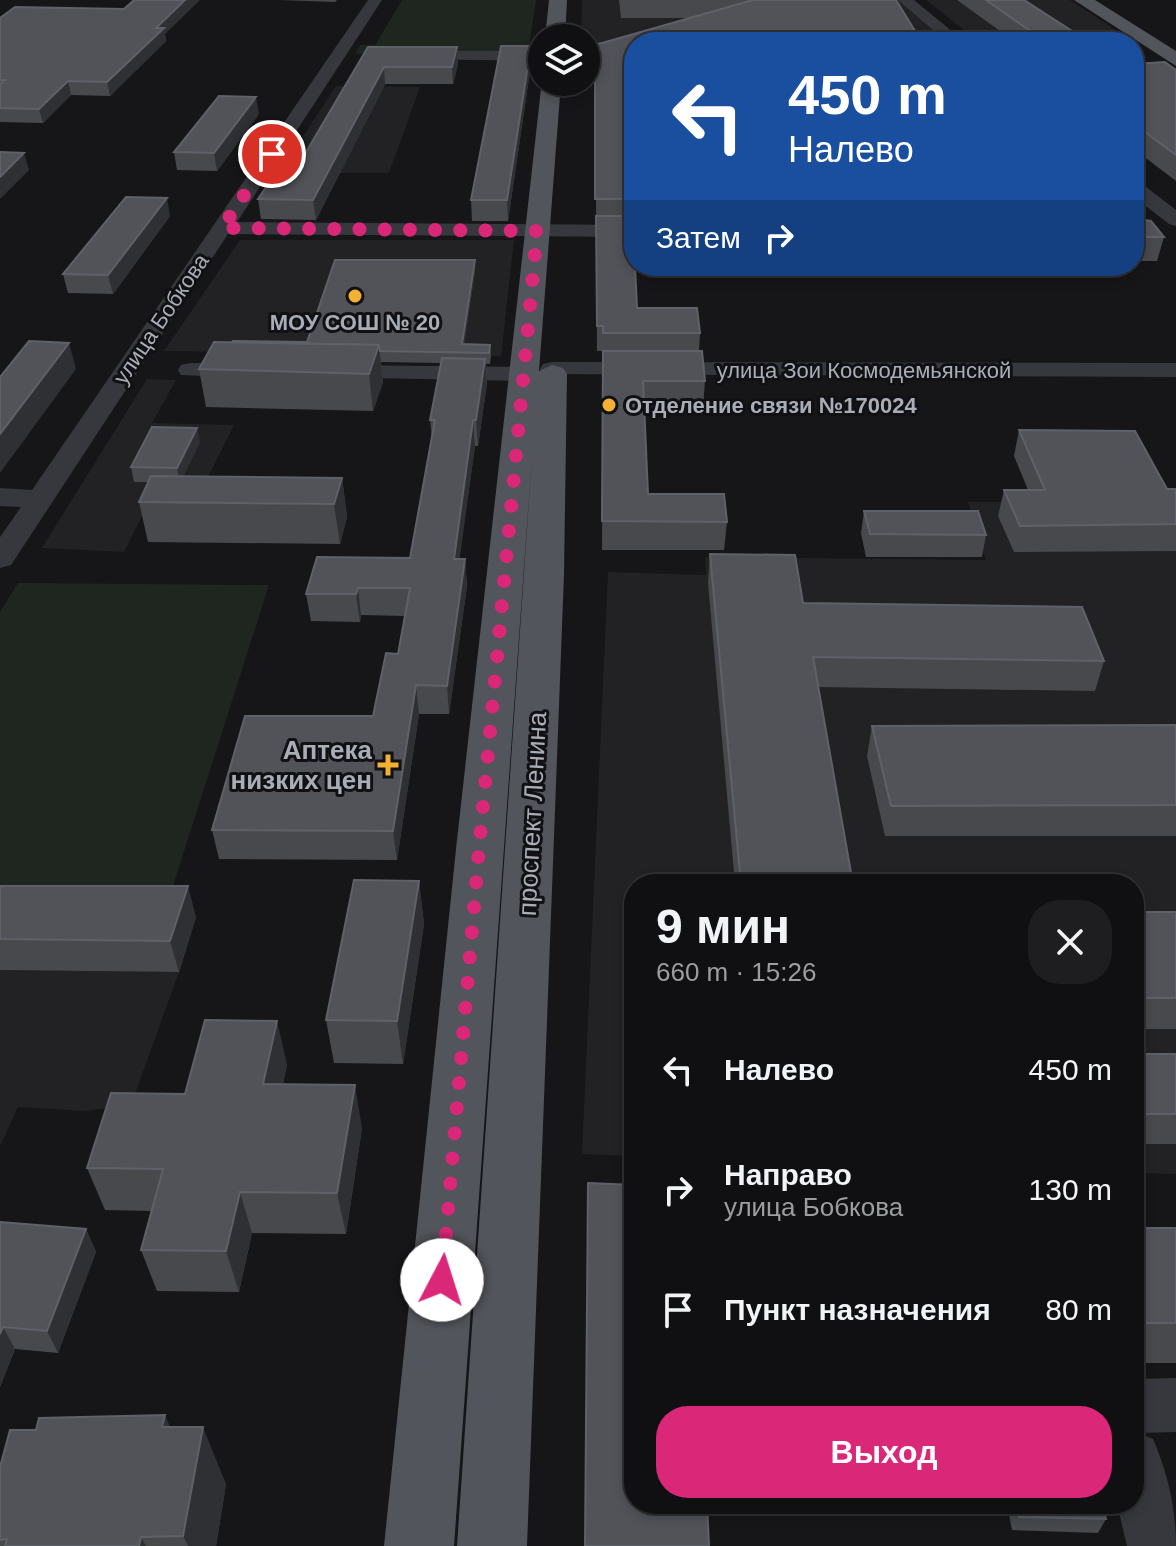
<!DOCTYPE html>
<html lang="ru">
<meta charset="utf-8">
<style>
body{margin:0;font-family:Helvetica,sans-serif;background:#1e1e20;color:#f1f3f6;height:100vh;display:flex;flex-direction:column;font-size:30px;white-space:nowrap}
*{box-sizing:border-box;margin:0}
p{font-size:26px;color:#9c9d9f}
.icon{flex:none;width:44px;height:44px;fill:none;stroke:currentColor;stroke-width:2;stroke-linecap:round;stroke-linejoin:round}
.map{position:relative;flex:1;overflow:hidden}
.drawer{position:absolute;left:624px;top:874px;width:520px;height:640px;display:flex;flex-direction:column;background:#101012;border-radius:32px;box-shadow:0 4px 12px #0003,0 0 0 2px #303032}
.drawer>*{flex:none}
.top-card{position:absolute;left:624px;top:32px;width:520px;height:244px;border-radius:32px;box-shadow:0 4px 12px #0003,0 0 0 2px #303032;background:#1a4fa0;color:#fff;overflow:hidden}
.fabs{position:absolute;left:528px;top:24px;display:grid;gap:16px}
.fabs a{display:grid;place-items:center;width:72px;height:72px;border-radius:50%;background:#101012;box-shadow:0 4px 12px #0003,0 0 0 2px #303032;font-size:40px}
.pin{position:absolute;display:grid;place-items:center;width:68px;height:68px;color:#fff;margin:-34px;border:4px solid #fff;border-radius:50%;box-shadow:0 2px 8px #0007}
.me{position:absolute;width:88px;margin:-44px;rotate:5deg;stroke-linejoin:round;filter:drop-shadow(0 0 6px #0008)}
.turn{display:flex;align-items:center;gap:28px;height:168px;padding:0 32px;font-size:36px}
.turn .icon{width:104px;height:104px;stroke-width:2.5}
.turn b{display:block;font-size:56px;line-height:68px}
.then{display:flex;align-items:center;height:76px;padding:0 32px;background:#0003;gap:16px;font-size:30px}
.round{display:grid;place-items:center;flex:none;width:84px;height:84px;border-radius:32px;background:#1e1e20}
.head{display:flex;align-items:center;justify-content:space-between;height:136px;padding:0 32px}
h1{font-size:48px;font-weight:700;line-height:60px}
.action{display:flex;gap:16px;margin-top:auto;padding:16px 32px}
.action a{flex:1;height:92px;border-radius:32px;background:#db2777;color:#fff;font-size:32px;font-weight:700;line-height:92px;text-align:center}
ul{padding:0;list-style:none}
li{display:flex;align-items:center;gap:24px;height:120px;padding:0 32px}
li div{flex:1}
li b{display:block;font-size:30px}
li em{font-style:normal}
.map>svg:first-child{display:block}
.built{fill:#222225}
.green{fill:#1e261f}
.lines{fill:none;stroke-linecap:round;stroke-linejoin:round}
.minor{fill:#37383d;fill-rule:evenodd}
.major{fill:#53555c;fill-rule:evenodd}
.wall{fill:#47494d}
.shaded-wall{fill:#2f3033}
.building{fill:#525359;stroke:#5f6168;stroke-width:2}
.route{stroke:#db2777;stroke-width:14;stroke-dasharray:0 25.2}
.poi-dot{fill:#f2b134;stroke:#111113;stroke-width:3}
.labels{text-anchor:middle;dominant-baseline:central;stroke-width:6;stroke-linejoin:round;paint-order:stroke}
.far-street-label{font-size:22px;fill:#a8adb8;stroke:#111113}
.far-poi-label{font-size:22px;font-weight:bold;fill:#a8adb8;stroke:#111113}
.poi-label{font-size:26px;font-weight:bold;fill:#a8adb8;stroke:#111113;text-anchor:end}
.street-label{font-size:26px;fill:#a8adb8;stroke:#111113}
</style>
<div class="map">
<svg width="1176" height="1546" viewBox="0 0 1176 1546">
<rect width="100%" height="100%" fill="#161618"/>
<g class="built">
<polygon points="582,0 899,0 949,42 586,45 586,38 581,38"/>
<polygon points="926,0 1070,0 1142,47 1134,47 1134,42 979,42"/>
<polygon points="336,86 420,87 389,173 279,173"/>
<polygon points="240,240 514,240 501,356 164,351"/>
<polygon points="147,379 176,380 152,423 234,425 193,507 146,508 124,552 42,548"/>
<polygon points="968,502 1176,502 1176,1174 1134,1173 1134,884 634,884 634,1156 582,1154 608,572 706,575 705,557 986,560"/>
<polygon points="0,970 179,972 131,1105 84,1111 18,1107 0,1146"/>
</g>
<g class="green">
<polygon points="402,0 536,0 528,54 355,54 360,45 375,45"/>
<polygon points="18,583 269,585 173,886 187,886 191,909 0,910 0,612"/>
</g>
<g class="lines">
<g class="minor">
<polygon points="368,0 382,0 237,222 634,225 634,237 228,234 15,559 11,565 0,568 0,537 21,507 0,506 0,488 32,490"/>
<polygon points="898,0 914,0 965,42 947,42"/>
<rect x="586" y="42" width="48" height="10"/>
<polygon points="412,51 542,51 542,61 406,59 406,53"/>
<polygon points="1134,181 1141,183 1176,210 1176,226 1169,224 1134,197"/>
<polygon points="552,362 1176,363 1176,377 543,374 540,369 543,364"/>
<polygon points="190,363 249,364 258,366 261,371 258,376 249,378 181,375 178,370 181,365"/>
<polygon points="332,365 524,367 533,369 536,374 533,379 524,381 323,377 320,372 323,367"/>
<path d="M1176 1378V1432L1139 1433 1153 1439C1168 1474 1176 1508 1176 1546H1127L1117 1504H1134V1379Z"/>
</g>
<g class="major">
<polygon points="549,0 567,0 565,38 545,38"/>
<polygon points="1074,0 1095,0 1176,51 1176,66"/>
<polygon points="542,80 561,82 539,371 552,365 563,368 567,374 564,574 527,1546 457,1546 532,456 454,1546 384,1546 456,849"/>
</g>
</g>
<g class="wall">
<polygon points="279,0 337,0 335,2"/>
<polygon points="619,0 896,0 634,42 634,103 631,103 632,157 626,157 627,188 634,188 634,266 637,308 700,333 699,351 705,381 703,408 644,408 648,494 727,522 724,550 602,550 603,351 597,351 595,45 690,18 621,18"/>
<polygon points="957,0 1024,0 1080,36 1106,36 1104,42 995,42 1014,41"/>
<polygon points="0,18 165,34 166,41 110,96 71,95 43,123 0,122"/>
<polygon points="531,46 531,64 508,221 472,221 471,200"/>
<polygon points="368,47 457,47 458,64 453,84 385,84 316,220 261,219 258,199 296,169"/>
<polygon points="1134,64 1176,70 1176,181 1134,149"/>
<polygon points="259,114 217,171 177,170 174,152"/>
<polygon points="1134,198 1138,219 1164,237 1157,261 1134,261"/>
<polygon points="170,216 113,294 68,293 63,274"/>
<polygon points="475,260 475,271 464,344 490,345 491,356 490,364 486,364 487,383 478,446 475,446 459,559 465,559 467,586 449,714 419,714 397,860 219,859 212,830 373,716 398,654 405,616 361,615 360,622 311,621 306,594 410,558 432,438 430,420 441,363 381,362 383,382 373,411 206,407 199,369 307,342"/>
<polygon points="1019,430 1167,489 1176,489 1176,551 1014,552 998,516 1004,490 1028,490 1014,456"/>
<polygon points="200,442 183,476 342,478 347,517 340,544 148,542 139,502 148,482 134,482 131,467"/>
<polygon points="864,511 986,535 982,557 866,557 861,533"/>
<polygon points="710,554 803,603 1104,661 1095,691 818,687 853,884 735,884 708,583"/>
<polygon points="1176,725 1176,836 885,836 867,756 872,726"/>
<polygon points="419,881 424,924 403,1064 334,1063 326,1020"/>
<polygon points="0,886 196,917 179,972 0,970"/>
<rect x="1134" y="912" width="42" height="117"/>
<rect x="1134" y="1054" width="42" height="90"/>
<polygon points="287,1064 283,1084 362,1128 346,1234 252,1233 239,1292 157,1291 141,1250 152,1211 105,1210 87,1168 185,1094"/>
<polygon points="0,1222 86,1229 96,1252 58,1353 15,1349 0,1387"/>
<polygon points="1139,1228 1176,1228 1176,1363 1134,1363 1134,1239"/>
<polygon points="170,1427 226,1484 216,1546 0,1546 0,1467"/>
<polygon points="1007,1504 1102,1504 1106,1519 1098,1533 1012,1530"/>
</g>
<g class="shaded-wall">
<polygon points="185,0 200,0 165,34 166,41 110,96 107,82 156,28"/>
<polygon points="531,46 531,64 508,221 507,200"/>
<polygon points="457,47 458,64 453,84 452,67"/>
<polygon points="384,67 385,84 316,220 313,200"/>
<polygon points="68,81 71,95 43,123 39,109"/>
<polygon points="256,97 259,114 217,171 214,153"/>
<polygon points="24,153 29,170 0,199 0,177"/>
<polygon points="167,198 170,216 113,294 108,275"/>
<polygon points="475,260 475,271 463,355 462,344"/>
<polygon points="69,343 76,369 0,473 0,434"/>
<polygon points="379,345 383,382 373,411 369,374"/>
<polygon points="485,359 487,383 478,446 476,420"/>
<polygon points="473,420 475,446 456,586 454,559"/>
<polygon points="197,428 200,442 180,483 177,468"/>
<polygon points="342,478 347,517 340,544 334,504"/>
<polygon points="465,559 467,586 449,714 447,686"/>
<polygon points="358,588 361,615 360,622 356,594"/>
<polygon points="416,685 419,714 397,860 393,831"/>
<polygon points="419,881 424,924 403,1064 397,1021"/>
<polygon points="188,886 196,917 179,972 170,941"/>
<polygon points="277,1021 287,1064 274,1126 263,1084"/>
<polygon points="355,1085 362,1128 346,1234 337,1193"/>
<polygon points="240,1192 252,1233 239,1292 226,1251"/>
<polygon points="86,1229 96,1252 58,1353 47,1331"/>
<polygon points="3,1327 15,1349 0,1387 0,1334"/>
<polygon points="165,1415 190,1473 162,1427"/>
<polygon points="203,1427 226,1484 216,1546 188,1546 183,1536"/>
<polygon points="141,1537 146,1546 139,1546"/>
</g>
<g class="building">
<polygon points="134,0 185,0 156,28 164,28 107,82 68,81 39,109 0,108 0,84 5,80 0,80 0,18 15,7 124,9"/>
<polygon points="753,0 896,0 917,34 958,34 962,42 634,42 634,83 630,83 633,135 626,135 627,188 634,188 634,199 595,199 595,45"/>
<polygon points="986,0 1024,0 1080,36 1106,36 1103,42 996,42 1043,40"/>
<polygon points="501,46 531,46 507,200 471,200"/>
<polygon points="368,47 457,47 452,67 384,67 313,200 258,199 278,169 296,169"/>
<polygon points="1165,62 1176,70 1176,155 1134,124 1134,64"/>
<polygon points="219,96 256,97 214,153 174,152"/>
<polygon points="0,152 24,153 0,177"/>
<polygon points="126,197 167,198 108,275 63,274"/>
<polygon points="1134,198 1138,203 1138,219 1151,221 1164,237 1136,237 1134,235"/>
<polygon points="596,216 634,216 634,266 635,266 637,308 697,308 700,333 603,333 603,326 597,326"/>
<polygon points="335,260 475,260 462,344 490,345 489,353 380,351 379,345 232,342 233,341 307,342"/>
<polygon points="29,341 69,343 0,434 0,377"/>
<polygon points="214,342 379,345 369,374 199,369"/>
<polygon points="603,351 702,351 705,381 643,381 648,494 724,494 727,522 602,521"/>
<polygon points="442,358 485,359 476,420 473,420 454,559 465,559 447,686 416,685 393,831 212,830 245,716 373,716 386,653 398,654 410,588 358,588 356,594 306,594 317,557 410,558 435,420 430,420"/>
<polygon points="152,427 197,428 177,468 131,467"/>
<polygon points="1019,430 1135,431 1167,489 1176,489 1176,524 1020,526 1004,490 1045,490"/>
<polygon points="151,476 342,478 334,504 139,502"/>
<polygon points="864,511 978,511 986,535 870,534"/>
<polygon points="710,554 795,555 803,603 1082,607 1104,661 813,657 853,884 741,884"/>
<polygon points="1176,725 1176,805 891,806 872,726"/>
<polygon points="354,880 419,881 397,1021 326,1020"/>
<polygon points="0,886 188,886 170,941 0,939"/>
<rect x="1134" y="912" width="42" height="86"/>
<polygon points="205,1020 277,1021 263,1084 355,1085 337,1193 240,1192 226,1251 141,1250 163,1169 87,1168 111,1093 185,1094"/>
<rect x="1134" y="1054" width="42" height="60"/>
<polygon points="588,1183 634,1185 634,1504 707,1504 709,1546 585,1546"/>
<polygon points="0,1222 86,1229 47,1331 3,1327 0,1334"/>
<polygon points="1139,1228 1176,1228 1176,1323 1134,1323 1134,1240 1143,1240"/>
<polygon points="165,1415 162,1427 203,1427 183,1536 141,1537 139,1546 5,1546 7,1539 0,1540 0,1467 10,1430 36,1430 39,1418"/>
<polygon points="1016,1504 1102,1504 1106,1519 1019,1517"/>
</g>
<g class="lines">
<polyline class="route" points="272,154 222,228 537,231 479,849 442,1280"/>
</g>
<g class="poi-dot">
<circle cx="355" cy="296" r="8"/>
<circle cx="609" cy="405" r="8"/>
<path d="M384 753h8v8h8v8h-8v8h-8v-8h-8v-8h8z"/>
</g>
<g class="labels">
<g class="far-street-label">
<text transform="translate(161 319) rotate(-56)">улица Бобкова</text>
<text x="864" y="370">улица Зои Космодемьянской</text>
</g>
<g class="far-poi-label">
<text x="355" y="322">МОУ СОШ № 20</text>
<text x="625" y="405" text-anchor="start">Отделение связи №170024</text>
</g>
<g class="poi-label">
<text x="372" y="750">Аптека<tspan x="372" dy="30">низких цен</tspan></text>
</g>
<g class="street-label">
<text transform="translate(532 814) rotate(-87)">проспект Ленина</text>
</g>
</g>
</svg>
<div class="fabs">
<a><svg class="icon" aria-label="layers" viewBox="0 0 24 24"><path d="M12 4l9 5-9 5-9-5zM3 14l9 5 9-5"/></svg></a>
</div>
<div class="pin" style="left:272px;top:154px;background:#d93025"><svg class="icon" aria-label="arrive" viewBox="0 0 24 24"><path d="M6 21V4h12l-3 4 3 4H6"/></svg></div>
<svg class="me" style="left:442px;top:1280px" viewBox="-20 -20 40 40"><circle r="19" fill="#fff"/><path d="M0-13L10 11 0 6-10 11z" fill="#db2777"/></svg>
<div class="top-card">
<div class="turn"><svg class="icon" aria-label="left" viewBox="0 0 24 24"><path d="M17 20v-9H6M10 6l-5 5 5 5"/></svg><div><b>450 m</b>Налево</div></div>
<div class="then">Затем<svg class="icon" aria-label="right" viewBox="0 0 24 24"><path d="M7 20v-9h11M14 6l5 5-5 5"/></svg></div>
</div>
<section class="drawer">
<div class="head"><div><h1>9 мин</h1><p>660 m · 15:26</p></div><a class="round"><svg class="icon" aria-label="close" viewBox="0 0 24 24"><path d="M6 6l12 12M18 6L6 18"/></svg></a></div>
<ul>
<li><svg class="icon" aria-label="left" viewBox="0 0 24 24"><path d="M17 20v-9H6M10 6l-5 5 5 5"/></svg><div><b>Налево</b></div><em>450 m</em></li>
<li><svg class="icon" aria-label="right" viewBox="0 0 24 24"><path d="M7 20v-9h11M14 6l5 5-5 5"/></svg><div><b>Направо</b><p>улица Бобкова</p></div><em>130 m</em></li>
<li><svg class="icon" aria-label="arrive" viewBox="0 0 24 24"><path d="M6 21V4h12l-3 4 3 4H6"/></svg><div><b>Пункт назначения</b></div><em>80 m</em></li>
</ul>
<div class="action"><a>Выход</a></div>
</section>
</div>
